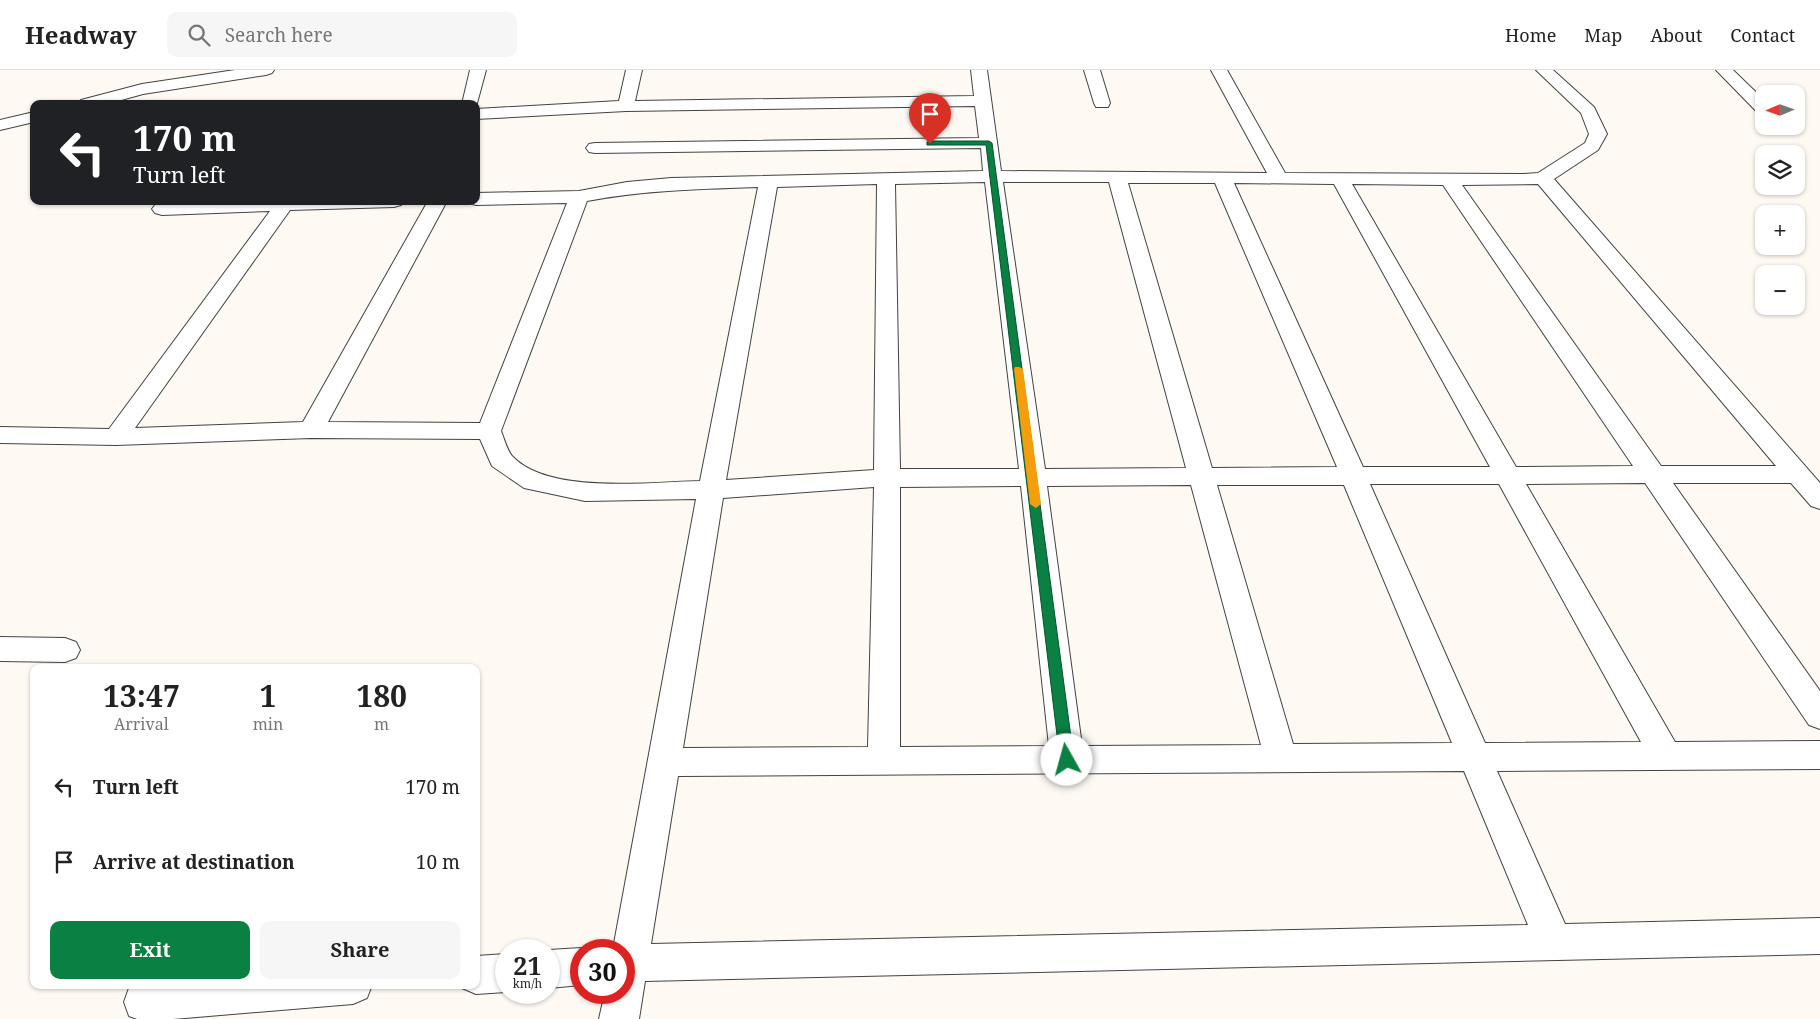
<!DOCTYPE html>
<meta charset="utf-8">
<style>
body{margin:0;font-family:"Noto Serif",serif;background:#f6f6f6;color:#222;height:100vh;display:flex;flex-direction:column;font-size:19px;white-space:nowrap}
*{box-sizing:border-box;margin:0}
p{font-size:16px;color:#767676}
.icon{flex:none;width:28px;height:28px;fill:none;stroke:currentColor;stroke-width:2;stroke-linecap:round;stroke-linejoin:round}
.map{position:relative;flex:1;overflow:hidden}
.panel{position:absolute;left:30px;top:594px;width:450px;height:325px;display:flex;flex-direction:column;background:#fff;border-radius:10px;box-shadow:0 1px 4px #0004}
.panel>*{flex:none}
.banner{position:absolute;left:30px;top:30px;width:450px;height:105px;border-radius:10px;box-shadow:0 1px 4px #0004;background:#202124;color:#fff;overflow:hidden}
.needle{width:32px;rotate:268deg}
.buttons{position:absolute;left:1755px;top:15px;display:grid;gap:10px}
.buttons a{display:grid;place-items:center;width:50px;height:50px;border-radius:10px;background:#fff;box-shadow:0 1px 4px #0004;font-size:25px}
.speed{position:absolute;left:495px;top:869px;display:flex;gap:10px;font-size:25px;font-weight:700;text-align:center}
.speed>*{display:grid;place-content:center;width:65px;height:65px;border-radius:50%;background:#fff;box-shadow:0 1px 4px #0004;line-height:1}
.speed small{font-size:12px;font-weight:400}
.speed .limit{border:8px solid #d22;background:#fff;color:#111}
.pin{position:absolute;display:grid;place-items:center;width:42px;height:42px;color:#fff;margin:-51px -21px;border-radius:50% 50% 50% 0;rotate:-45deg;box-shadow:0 0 5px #0007}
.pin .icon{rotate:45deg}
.me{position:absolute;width:55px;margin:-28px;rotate:353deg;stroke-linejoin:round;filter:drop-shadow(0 0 4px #0008)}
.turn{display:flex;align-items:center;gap:18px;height:105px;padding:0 20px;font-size:22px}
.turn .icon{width:65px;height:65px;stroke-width:2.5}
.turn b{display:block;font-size:35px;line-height:42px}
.eta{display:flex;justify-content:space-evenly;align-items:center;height:85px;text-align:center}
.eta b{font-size:30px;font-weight:700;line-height:35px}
.cta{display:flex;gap:10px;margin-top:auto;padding:10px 20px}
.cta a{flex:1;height:58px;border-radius:10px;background:#0b8043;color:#fff;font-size:20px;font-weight:700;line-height:58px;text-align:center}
.cta a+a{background:#f6f6f6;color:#222}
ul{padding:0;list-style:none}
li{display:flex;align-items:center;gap:15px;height:75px;padding:0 20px}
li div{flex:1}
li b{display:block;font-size:19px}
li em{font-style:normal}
header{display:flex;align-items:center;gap:30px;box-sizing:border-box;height:70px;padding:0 25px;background:#fff;border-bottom:1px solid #e0e0e0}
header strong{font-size:24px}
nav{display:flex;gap:28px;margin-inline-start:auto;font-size:18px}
.search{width:350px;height:45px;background:#f6f6f6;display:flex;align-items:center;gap:12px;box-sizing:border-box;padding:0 18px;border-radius:10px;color:#767676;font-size:19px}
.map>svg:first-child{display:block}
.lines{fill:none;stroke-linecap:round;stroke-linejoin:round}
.street-casing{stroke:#434343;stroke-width:2}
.street{fill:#fff;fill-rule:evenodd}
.route{fill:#0b8043;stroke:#07532c}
.slow{fill:#f59e0b}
</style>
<header>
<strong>Headway</strong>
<div class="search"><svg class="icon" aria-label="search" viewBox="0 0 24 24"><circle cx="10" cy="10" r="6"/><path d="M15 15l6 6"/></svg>Search here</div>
<nav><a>Home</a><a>Map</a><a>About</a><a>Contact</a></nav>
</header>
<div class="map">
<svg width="1820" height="949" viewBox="0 0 1820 949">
<rect width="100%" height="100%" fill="#fefaf3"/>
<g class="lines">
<defs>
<g id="street">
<polygon points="235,0 274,0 272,3 266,5 143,24 107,34 79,34 81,30 142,14"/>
<polygon points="470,0 486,0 476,37 476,34 462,34"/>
<path d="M626 0H642L635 31 974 26 971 0H987L1001 101 1267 103 1211 0H1227L1285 103 1523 104 1538 103 1585 73 1589 64 1581 43 1536 0H1553L1594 37 1607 64 1598 80 1554 109 1820 413V439L1811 436 1791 413H1673L1820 621V659L1809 655 1645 413 1526 414 1675 672 1820 671V699L1497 701 1565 854 1820 848V884L645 911 639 949H599L605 922H624V880H611L613 879 696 429 585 431 524 418 492 396 480 369 311 368 116 375 0 373V357L109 359 270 141 162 145 155 143 152 139 155 135 221 131H403L401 135 394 137 290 140 135 358 303 352 428 131H447L328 352 480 353 567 133 476 135 469 133 468 131H476V123L579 121 627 112 671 108 983 101 981 78 595 83 589 82 586 78 589 74 595 73 979 68 975 36 626 41 476 49V39L619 31ZM985 112 1019 399H900L895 114ZM1003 112H1109L1186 398 1045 399ZM1128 113H1215L1337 397 1212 398ZM1234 113 1334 114 1490 397H1363ZM877 114 874 400 726 410 777 117ZM1352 114 1443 115 1633 396 1516 397ZM1538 114 1776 396H1661L1462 115ZM758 117 700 411C650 412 548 425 512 386 507 380 504 368 501 361L587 131C644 120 700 119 758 117ZM1370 414H1499L1641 672 1485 673ZM1191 415 1261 675 1082 676 1047 416ZM1217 415H1344L1452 673 1293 674ZM1021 416 1049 676 900 677V417ZM874 417 868 677 683 678 723 428ZM1464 701 1528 855 651 874 678 706Z"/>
<polygon points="1084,0 1100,0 1110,33 1108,37 1096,37 1094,33"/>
<polygon points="1716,0 1733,0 1764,30 1764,44 1758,43"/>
<polygon points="34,42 34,52 0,60 0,50"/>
<polygon points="0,567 65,568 76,572 80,580 76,588 65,592 0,591"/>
<polygon points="581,878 585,880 581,880 581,915 549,918 549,880"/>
<polygon points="506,884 506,922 476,924 462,918 461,915 476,915 476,886"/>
<polygon points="137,915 372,915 367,928 353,934 173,949 137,949 129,946 124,932 129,918"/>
</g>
</defs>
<use href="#street" class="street-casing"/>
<use href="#street" class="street"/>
</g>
<polygon class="route" points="930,71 989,71 992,73 1074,690 1072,694 1067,695 1062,694 1060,690 986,75 927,75 927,72"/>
<polygon class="slow" points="1015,297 1019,297 1023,299 1041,434 1036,438 1030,434 1014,299"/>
</svg>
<div class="buttons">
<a><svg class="needle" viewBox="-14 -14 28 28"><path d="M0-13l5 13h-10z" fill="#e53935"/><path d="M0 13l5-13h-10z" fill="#767676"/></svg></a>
<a><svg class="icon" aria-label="layers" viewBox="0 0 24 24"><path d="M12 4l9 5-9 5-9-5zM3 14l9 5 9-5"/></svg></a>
<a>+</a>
<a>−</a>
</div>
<div class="speed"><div>21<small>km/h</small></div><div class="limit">30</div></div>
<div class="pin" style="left:930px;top:74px;background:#d93025"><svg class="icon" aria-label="arrive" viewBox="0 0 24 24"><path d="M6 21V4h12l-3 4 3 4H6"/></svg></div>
<svg class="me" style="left:1067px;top:690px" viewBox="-20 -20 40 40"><circle r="19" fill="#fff"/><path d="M0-13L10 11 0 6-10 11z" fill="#0b8043"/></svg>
<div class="banner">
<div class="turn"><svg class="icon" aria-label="left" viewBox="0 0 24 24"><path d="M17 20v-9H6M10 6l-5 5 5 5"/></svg><div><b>170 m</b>Turn left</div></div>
</div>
<section class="panel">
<div class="eta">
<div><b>13:47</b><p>Arrival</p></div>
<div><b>1</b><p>min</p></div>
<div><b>180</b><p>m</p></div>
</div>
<ul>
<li><svg class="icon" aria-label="left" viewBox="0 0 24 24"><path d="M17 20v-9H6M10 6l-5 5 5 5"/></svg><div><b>Turn left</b></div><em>170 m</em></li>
<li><svg class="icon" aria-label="arrive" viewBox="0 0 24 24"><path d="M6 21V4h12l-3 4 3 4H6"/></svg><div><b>Arrive at destination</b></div><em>10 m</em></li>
</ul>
<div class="cta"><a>Exit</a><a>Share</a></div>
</section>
</div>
